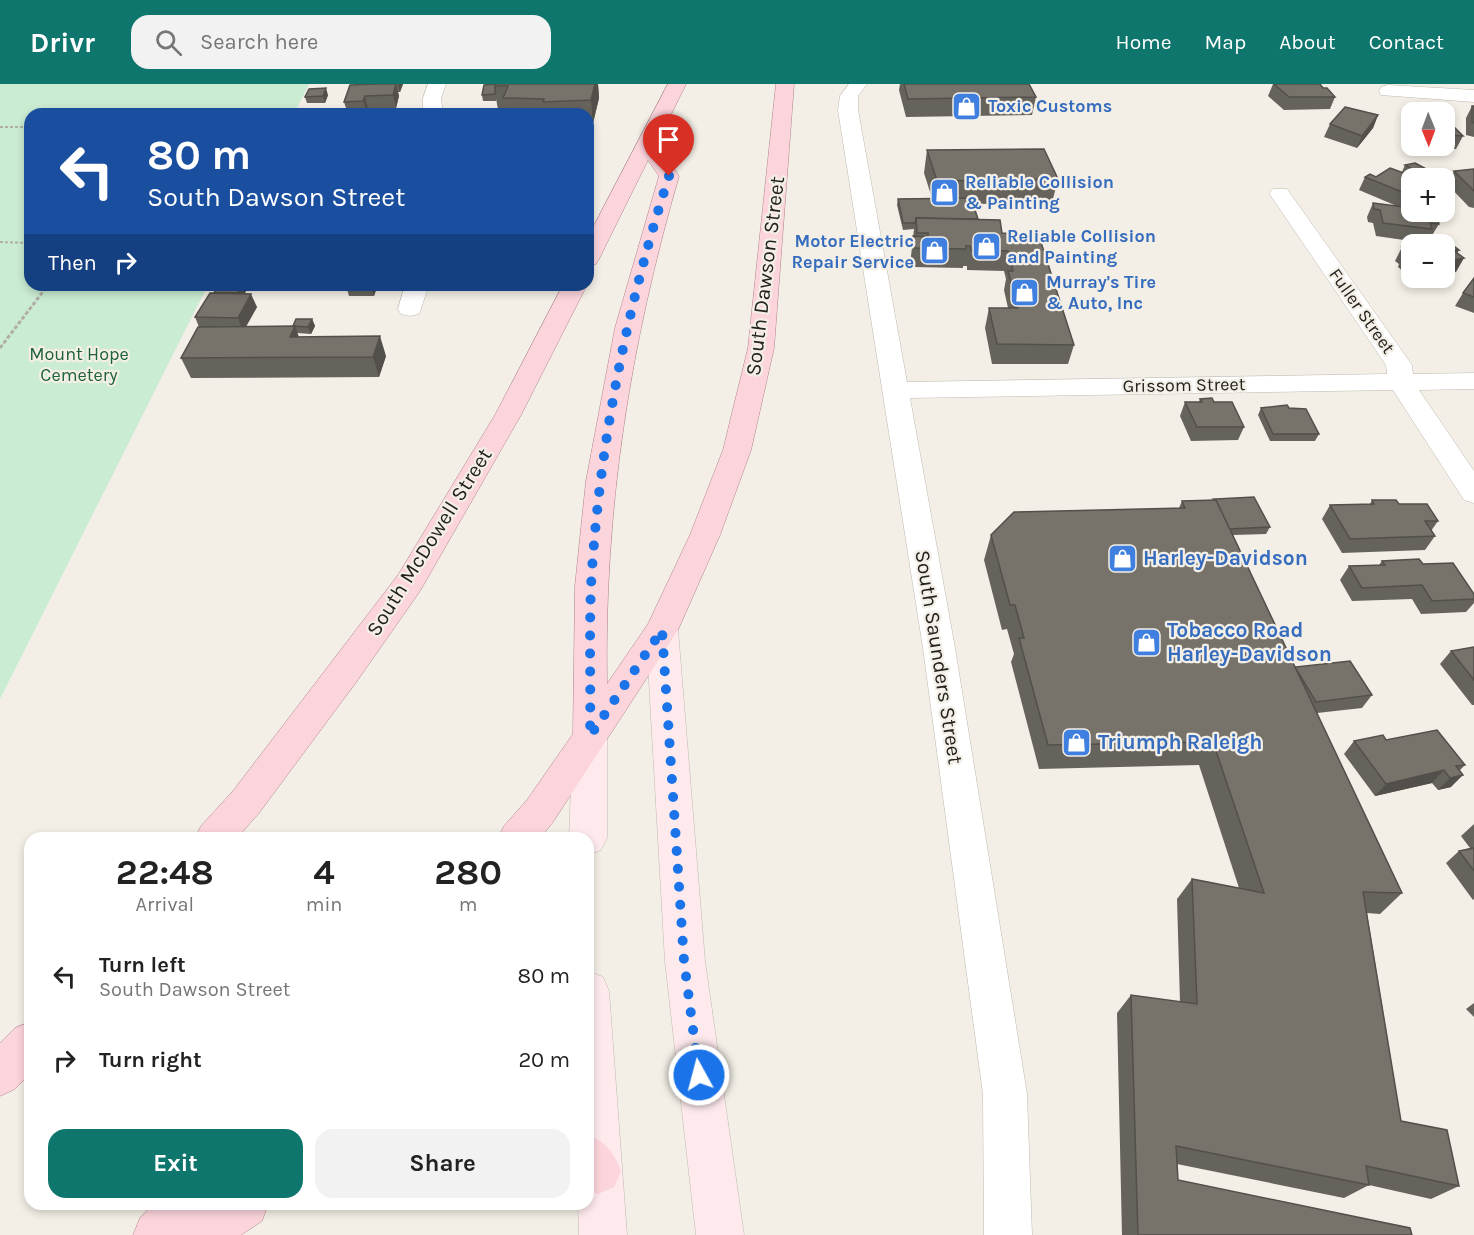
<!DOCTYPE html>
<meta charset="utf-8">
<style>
body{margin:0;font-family:Karla,sans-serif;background:#f2f2f2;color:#222;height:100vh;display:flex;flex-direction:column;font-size:22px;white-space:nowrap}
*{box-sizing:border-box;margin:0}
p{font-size:20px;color:#767676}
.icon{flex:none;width:33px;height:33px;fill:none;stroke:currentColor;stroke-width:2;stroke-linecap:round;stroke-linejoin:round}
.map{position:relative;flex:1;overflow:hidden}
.details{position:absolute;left:24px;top:748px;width:570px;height:378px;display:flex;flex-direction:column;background:#fff;border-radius:18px;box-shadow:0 3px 9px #0003}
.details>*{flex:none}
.hud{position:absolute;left:24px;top:24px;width:570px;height:183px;border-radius:18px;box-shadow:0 3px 9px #0003;background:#1a4fa0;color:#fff;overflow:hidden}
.needle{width:39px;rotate:179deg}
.fabs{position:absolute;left:1401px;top:18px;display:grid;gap:12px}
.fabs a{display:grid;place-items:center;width:54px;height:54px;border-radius:12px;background:#fff;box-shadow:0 3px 9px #0003;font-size:30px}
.pin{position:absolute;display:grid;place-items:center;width:51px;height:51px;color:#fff;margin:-62px -26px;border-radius:50% 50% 50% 0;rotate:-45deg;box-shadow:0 0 6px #0007}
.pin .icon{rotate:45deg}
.me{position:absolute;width:66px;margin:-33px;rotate:353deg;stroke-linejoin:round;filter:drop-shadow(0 0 4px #0008)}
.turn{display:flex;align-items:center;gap:21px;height:126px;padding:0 24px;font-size:27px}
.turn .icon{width:78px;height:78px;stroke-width:2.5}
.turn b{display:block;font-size:42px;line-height:51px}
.then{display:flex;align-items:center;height:57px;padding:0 24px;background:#0003;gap:12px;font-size:22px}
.eta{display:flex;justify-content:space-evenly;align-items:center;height:102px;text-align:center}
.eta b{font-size:36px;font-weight:700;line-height:42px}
.primary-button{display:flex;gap:12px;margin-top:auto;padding:12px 24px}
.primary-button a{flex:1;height:69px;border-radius:18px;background:#0f766e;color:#fff;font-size:24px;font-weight:700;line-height:69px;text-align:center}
.primary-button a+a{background:#f2f2f2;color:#222}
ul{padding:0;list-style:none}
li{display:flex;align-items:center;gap:18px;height:84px;padding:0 24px}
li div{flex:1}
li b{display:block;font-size:22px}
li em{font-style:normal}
header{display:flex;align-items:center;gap:36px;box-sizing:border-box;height:84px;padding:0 30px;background:#0f766e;color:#fff}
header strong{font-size:28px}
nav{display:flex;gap:33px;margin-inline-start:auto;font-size:21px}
.search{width:420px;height:54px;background:#f2f2f2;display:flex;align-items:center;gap:15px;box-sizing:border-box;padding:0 21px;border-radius:18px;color:#767676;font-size:22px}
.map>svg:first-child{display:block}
.green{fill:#caecd2}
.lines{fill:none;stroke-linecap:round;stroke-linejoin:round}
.minor-casing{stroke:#bebab1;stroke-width:1}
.secondary-casing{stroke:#bebab1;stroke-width:1}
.primary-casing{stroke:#af848a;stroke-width:1}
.path-far1{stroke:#b1aea7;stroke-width:2;stroke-dasharray:3 2;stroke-linecap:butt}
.path{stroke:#b1aea7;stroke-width:3;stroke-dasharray:4 2;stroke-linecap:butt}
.minor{fill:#fff;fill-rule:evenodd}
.secondary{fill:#feeaed;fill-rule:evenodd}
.primary{fill:#fcd4dc;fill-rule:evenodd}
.wall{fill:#66635c}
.shaded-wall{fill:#53504b}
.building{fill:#77736b;stroke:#53504b;stroke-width:1.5}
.route{stroke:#1a73e8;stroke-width:10;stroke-dasharray:0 18}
.labels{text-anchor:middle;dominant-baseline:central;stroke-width:4.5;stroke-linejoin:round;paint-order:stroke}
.far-shop-label{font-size:18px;font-weight:bold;fill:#366cbe;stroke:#f3efe6;text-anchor:start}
.far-street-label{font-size:18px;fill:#24221f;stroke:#f3efe6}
.far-park-label{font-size:18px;fill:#1d6238;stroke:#f3efe6}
.street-label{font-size:21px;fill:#24221f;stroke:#f3efe6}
.shop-label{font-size:21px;font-weight:bold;fill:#366cbe;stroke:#f3efe6;text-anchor:start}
</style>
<header>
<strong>Drivr</strong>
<div class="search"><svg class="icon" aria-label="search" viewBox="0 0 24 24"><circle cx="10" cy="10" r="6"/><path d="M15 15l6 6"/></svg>Search here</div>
<nav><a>Home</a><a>Map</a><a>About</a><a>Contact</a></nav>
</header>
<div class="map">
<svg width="1474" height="1151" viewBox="0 0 1474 1151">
<rect width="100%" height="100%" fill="#f3efe6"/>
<polygon class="green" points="0,0 309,0 294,30 30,30 30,201 208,201 0,615"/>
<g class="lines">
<defs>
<g id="minor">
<polygon points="428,0 446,0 441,14 443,30 423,30 423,14"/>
<polygon points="849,0 867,0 858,12 858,26 907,298 1387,290 1386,281 1269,109 1273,105 1287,105 1412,281 1413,290 1474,289 1474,305 1419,306 1474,387 1474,419 1464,416 1393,306 910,314 955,564 1027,1010 1032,1151 984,1151 983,1010 923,564 838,26 840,12"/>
<polygon points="1388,1 1474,6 1474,18 1381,11 1379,7 1381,3"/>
<polygon points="405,201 429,201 419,230 410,232 401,230 398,225"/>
</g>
<g id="secondary">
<polygon points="662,534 673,537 678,546 705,877 744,1151 696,1151 665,877 646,546 651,537"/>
<polygon points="590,638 602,642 607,652 607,754 601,766 588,771 588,754 569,754 573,652 578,642"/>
<polygon points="588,887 603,893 609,907 627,1151 579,1151 578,1120 588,1120"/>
</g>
<g id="primary">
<path d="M668 0H686L657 59 679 92C630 261 604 424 607 600L648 540 690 451 723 366 748 264 776 0H794L774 264 751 366 720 451 678 546 553 738 540 754H498L504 742 527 716 573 650 575 502 586 397 615 244 659 92 648 76 599 175 596 180 588 182V153Z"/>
<polygon points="563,201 587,201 521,331 420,507 357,597 259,729 237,754 195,754 201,742 233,707 398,491 495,331"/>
<polygon points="30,938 30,990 15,1005 0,1012 0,959 15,944"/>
<path d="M588 1051C607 1059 613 1068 621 1087L614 1103 598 1110 588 1106Z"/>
<polygon points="154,1120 268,1120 262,1137 241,1151 133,1151 140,1134"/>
</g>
</defs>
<use href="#minor" class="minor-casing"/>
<use href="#secondary" class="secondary-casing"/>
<use href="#primary" class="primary-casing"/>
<g class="path-far1">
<polyline points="0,43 30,43"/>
<polyline points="0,158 30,159"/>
</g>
<polyline class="path" points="0,264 48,201"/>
<use href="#minor" class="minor"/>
<use href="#secondary" class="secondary"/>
<use href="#primary" class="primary"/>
</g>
<g class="wall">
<polygon points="361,0 403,0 400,8 398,8 399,12 396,24 368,25 368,27 383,27 384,30 337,30 347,27 344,18"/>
<polygon points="598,0 599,14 593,39 588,39 588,30 506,30 505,25 498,25 496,15 496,17 483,17 482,11 484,1"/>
<polygon points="900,0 1029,0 1036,13 1032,31 906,33 899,6"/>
<polygon points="1273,0 1320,0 1323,4 1335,13 1330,25 1284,26 1268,12"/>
<polygon points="328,11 325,19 307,19 305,13"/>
<polygon points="1472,22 1474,22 1474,53 1466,51 1466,34"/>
<polygon points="1409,28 1412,28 1412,50 1403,41"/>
<polygon points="1378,31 1373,44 1357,64 1324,53 1330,40"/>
<polygon points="1444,33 1463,52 1456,65 1423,63 1422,62 1444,62"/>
<polygon points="927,66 1058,95 1052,119 973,120 978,135 1002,149 1074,261 1068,280 992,280 985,244 989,224 1008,224 1004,206 1006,195 1004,187 967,186 967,182 963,182 963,184 912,183 911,172 914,145 903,146 897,121 898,115 932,114 924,89"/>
<polygon points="1405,81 1424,92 1412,94 1412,128 1439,140 1431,153 1428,153 1425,159 1376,152 1373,139 1368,138 1367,133 1373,119 1399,123 1359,106 1365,93 1376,93 1402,88"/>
<polygon points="1474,85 1474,124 1469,123 1447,100 1454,87"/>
<polygon points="1412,162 1412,189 1410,188 1405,189 1398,183 1399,180 1395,177 1402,163"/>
<polygon points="1474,194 1474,229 1455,222 1463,209"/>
<polygon points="218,201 247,201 248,204 244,209 257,223 246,243 293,242 312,235 315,242 311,250 297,249 299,253 386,272 379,293 191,294 181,274 199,243 195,233 214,209"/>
<polygon points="349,201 380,201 379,203 375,203 376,206 374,212 349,212 347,205"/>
<polygon points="1200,315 1214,318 1244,343 1238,356 1191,357 1180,332 1185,318 1199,318"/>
<polygon points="1261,324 1289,324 1319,350 1315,357 1270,357 1258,331"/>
<polygon points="1214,415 1270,443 1266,450 1233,451 1295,583 1372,611 1362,624 1317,629 1402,809 1380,830 1367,829 1401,1037 1459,1102 1431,1115 1369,1101 1344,1114 1177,1080 1178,1096 1412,1151 1122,1151 1117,929 1131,911 1180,918 1177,815 1192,795 1239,804 1199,681 1039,685 1011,578 1014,570 1007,545 1002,546 984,476 991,451 1179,424 1182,417 1213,416"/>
<polygon points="1372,416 1399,420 1438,437 1431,447 1435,452 1425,466 1342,469 1322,435 1330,421 1370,420"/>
<polygon points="1382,477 1423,480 1474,510 1474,519 1466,528 1421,530 1412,515 1352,517 1340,496 1349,482 1379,481"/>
<polygon points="1474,563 1474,621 1472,621 1440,580 1451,567"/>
<polygon points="1386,656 1465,681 1460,686 1451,703 1438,706 1432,699 1375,712 1344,670 1354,657"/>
<polygon points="1474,740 1474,815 1473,816 1446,779 1459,767 1470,764 1461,752"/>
<polygon points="1474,919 1474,933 1466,925"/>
</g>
<g class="shaded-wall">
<polygon points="396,0 399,12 396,24 393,11"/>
<polygon points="399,0 403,0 400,8 398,1"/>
<polygon points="595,0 598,0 599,14 593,39 591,16"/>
<polygon points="326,4 328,11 325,19 323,12"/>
<polygon points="365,12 368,25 367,29 363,17"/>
<polygon points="1378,31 1373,44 1357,64 1362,52"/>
<polygon points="1428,86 1424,92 1415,94 1418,88"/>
<polygon points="1453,166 1459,166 1453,176 1464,174 1456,188 1444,190 1444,178"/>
<polygon points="1412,177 1412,186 1410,188 1405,189"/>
<polygon points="242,201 247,201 248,204 241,216 238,209"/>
<polygon points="373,201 374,201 376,206 374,212 372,205"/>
<polygon points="251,210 257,223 243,247 238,234"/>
<polygon points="312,235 315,242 311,250 308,243"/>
<polygon points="295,242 302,262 290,253"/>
<polygon points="380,252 386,272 379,293 373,273"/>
<polygon points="1444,686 1432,699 1375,712 1386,700"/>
<polygon points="1463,691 1451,703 1438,706 1450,694"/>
</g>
<g class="building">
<polygon points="375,0 396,0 393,11 365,12 363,17 344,18 350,1"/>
<polygon points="495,0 595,0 591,16 543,18 544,15 503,14 508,2 494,2"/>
<polygon points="495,0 495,10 482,11 484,1"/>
<polygon points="904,0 1029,0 1036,13 908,15"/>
<polygon points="1274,0 1320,0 1323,4 1327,4 1335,13 1289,13"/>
<polygon points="326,4 323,12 305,13 309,5"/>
<polygon points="1472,22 1474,22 1474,39 1472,38"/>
<polygon points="1345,23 1378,31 1362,52 1330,40"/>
<polygon points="338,27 383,27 383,30 337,30"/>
<polygon points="1444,33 1463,52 1444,51"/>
<polygon points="1044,65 1058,95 937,97 927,66"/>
<polygon points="1415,79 1428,86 1418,88 1405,81"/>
<polygon points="1390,84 1417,94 1412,94 1412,112 1365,93 1370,90 1376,93"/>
<polygon points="1474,85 1474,107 1454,87"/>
<polygon points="971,114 978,135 916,134 915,139 903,139 898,115"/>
<polygon points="1373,119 1412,124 1412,128 1435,128 1439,140 1430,139 1432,145 1383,139 1380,126 1374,125"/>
<polygon points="916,134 1000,136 1002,149 1039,152 1074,261 997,260 989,224 1018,224 1008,187 1013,187 1008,167 971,166 970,162 966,162 966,165 915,164 913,152 928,153 928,149 917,149"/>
<polygon points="1446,156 1459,166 1453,166 1464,174 1444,178 1444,160 1418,160"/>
<polygon points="1412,162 1412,175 1405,170 1409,169 1402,163"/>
<polygon points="1474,194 1474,213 1463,209"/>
<polygon points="218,201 242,201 238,209 214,209"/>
<polygon points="349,201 373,201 372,205 347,205"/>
<polygon points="210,209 251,210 238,234 195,233"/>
<polygon points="296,235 312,235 308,243 293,242"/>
<polygon points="295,242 290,253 380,252 373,273 181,274 198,243"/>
<polygon points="1212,314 1214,318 1232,318 1244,343 1197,343 1185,318 1202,318 1200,315"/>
<polygon points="1287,321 1289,324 1306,325 1319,350 1273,350 1261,324"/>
<polygon points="1254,413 1270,443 1229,445 1216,416 1214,415"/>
<polygon points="1216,416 1402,809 1363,808 1401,1037 1447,1046 1459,1102 1366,1082 1369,1101 1176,1062 1178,1096 1410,1144 1412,1151 1138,1151 1131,911 1197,920 1192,795 1264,809 1213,658 1048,661 1019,554 1024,554 1015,521 1010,521 991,451 1014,428 1185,424 1182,417"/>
<polygon points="1372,416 1396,416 1399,420 1427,420 1438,437 1425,437 1435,452 1350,455 1330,421 1374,420"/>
<polygon points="1419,475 1423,480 1453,479 1474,510 1474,515 1432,517 1422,501 1362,504 1349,482 1385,481 1382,477"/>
<polygon points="1474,563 1474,596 1451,567"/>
<polygon points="1350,577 1372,611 1316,618 1295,583"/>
<polygon points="1437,646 1465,681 1456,682 1463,691 1450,694 1444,686 1386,700 1354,657 1383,651 1386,656"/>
<polygon points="1474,764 1474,787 1459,767"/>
</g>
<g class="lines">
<path class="route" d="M669 92C626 226 599 362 591 502 589 552 591 602 590 652L662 546 684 877 699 991"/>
</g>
<defs>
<symbol id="shop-square" viewBox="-11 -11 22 22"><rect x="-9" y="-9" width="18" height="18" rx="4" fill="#3f7fe0" stroke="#f3efe6"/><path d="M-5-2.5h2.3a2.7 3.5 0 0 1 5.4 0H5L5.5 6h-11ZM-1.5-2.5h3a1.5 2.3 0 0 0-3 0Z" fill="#fff"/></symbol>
</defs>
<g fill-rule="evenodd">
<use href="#shop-square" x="950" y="6" width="33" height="33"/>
<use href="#shop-square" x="928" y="92" width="33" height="33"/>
<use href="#shop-square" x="970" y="146" width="33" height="33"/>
<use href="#shop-square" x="918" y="150" width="33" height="33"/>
<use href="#shop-square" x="1008" y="192" width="33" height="33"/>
<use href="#shop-square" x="1106" y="458" width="33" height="33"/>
<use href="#shop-square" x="1130" y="542" width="33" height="33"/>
<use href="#shop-square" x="1060" y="642" width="33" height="33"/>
</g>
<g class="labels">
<g class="far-shop-label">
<text x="988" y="22">Toxic Customs</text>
<text x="965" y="98">Reliable Collision<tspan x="965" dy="21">&amp; Painting</tspan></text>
<text x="1007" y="152">Reliable Collision<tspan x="1007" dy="21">and Painting</tspan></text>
<text x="914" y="157" text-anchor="end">Motor Electric<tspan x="914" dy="21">Repair Service</tspan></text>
<text x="1046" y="198">Murray's Tire<tspan x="1046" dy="21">&amp; Auto, Inc</tspan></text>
</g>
<g class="far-street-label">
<text transform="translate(1362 227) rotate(55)">Fuller Street</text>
<text transform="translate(1184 301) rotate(-1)">Grissom Street</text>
</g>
<g class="far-park-label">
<text x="79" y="270">Mount Hope<tspan x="79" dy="21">Cemetery</tspan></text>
</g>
<g class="street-label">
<text transform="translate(765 192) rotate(-83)">South Dawson Street</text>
<text transform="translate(429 458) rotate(-58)">South McDowell Street</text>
<text transform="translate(939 573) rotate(81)">South Saunders Street</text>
</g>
<g class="shop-label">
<text x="1143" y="474">Harley-Davidson</text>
<text x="1167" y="546">Tobacco Road<tspan x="1167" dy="24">Harley-Davidson</tspan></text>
<text x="1098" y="658">Triumph Raleigh</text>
</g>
</g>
</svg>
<div class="fabs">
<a><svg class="needle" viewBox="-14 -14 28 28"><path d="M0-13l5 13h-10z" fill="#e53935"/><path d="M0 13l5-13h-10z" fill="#767676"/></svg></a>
<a>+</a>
<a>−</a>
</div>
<div class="pin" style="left:669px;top:92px;background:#d93025"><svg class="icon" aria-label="arrive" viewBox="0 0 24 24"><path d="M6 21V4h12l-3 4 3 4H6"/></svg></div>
<svg class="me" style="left:699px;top:991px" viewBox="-20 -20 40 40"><circle r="17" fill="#1a73e8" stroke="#fff" stroke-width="3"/><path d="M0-11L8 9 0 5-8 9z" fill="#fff"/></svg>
<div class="hud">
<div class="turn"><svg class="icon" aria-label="left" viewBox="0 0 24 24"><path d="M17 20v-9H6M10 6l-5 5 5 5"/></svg><div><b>80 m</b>South Dawson Street</div></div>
<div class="then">Then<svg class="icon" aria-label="right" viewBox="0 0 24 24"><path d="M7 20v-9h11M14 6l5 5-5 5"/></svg></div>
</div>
<section class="details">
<div class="eta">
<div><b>22:48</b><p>Arrival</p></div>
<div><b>4</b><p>min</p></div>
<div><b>280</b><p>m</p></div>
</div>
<ul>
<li><svg class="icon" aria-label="left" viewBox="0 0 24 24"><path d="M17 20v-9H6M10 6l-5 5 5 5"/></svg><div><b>Turn left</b><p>South Dawson Street</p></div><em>80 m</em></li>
<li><svg class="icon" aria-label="right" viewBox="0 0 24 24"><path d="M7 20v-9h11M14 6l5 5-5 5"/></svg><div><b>Turn right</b></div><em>20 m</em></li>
</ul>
<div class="primary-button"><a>Exit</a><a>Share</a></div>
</section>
</div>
